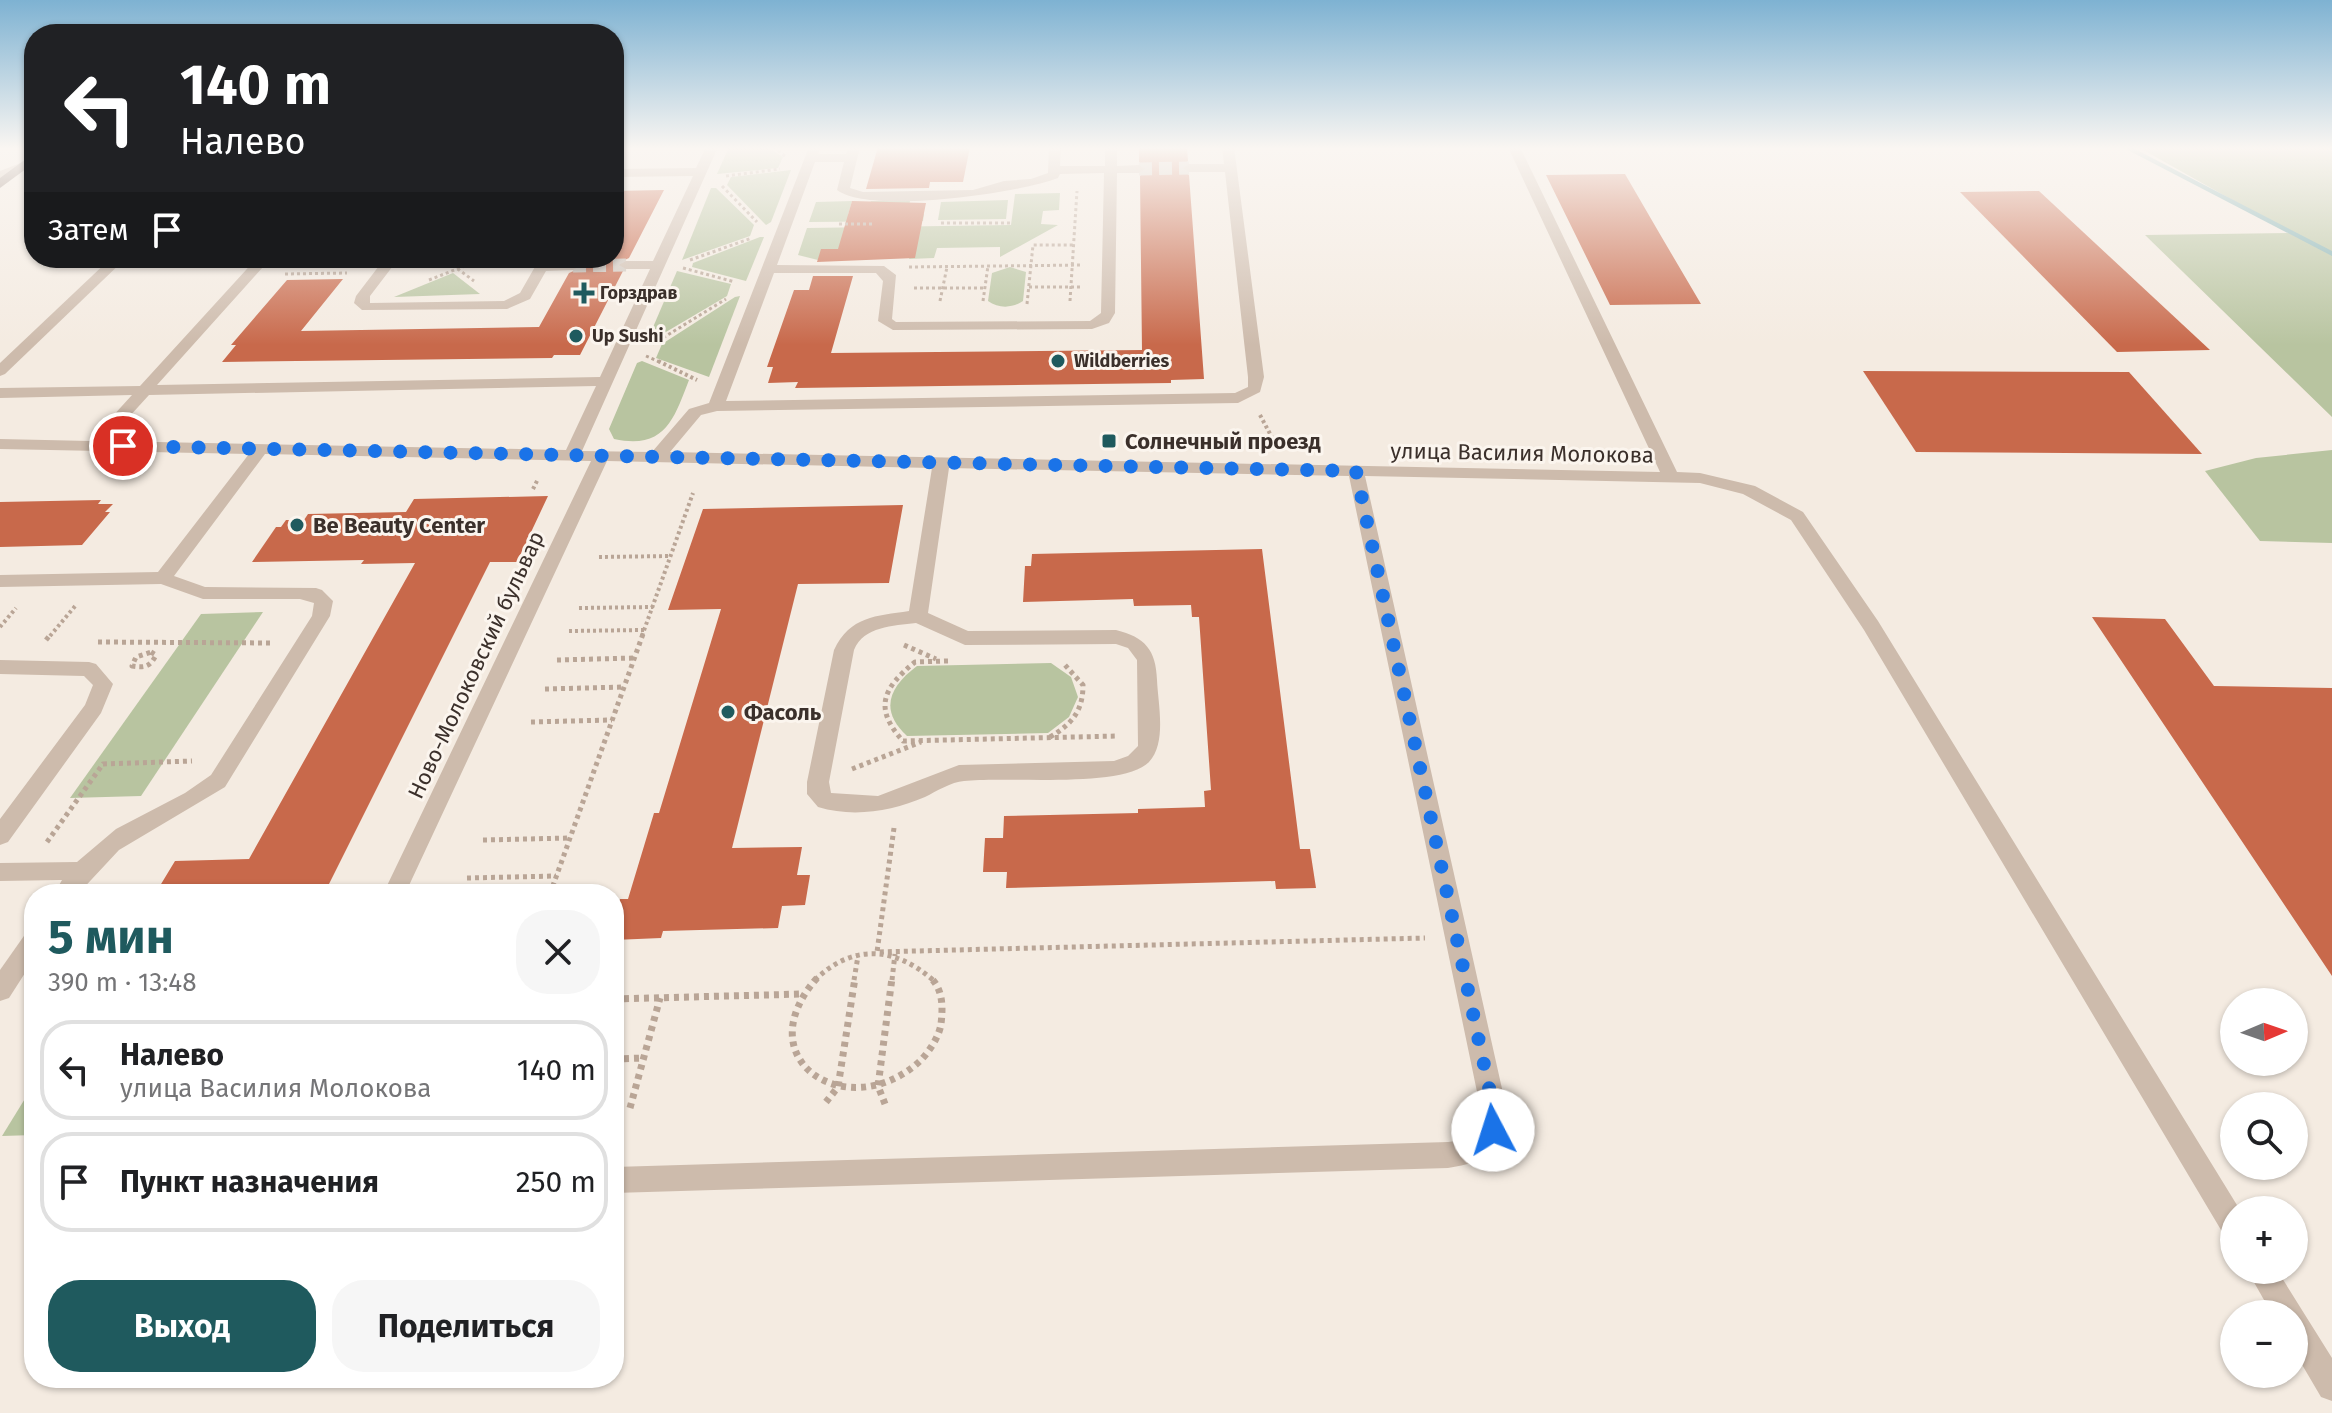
<!DOCTYPE html>
<html lang="ru">
<meta charset="utf-8">
<style>
body{margin:0;font-family:"Fira Sans",sans-serif;background:#f6f6f6;color:#202124;height:100vh;display:flex;flex-direction:column;font-size:30px;white-space:nowrap}
*{box-sizing:border-box;margin:0}
p{font-size:26px;color:#757577}
.icon{flex:none;width:44px;height:44px;fill:none;stroke:currentColor;stroke-width:2;stroke-linecap:round;stroke-linejoin:round}
.map{position:relative;flex:1;overflow:hidden}
.panel{position:absolute;left:24px;top:884px;width:600px;height:504px;display:flex;flex-direction:column;background:#fff;border-radius:32px;box-shadow:0 2px 6px #0004}
.panel>*{flex:none}
.hud{position:absolute;left:24px;top:24px;width:600px;height:244px;border-radius:32px;box-shadow:0 2px 6px #0004;background:#202124;color:#fff;overflow:hidden}
.needle{width:52px;rotate:88deg}
.controls{position:absolute;left:2220px;top:988px;display:grid;gap:16px}
.controls a{display:grid;place-items:center;width:88px;height:88px;border-radius:50%;background:#fff;box-shadow:0 2px 6px #0004;font-size:40px}
.pin{position:absolute;display:grid;place-items:center;width:68px;height:68px;color:#fff;margin:-34px;border:4px solid #fff;border-radius:50%;box-shadow:0 2px 8px #0007}
.me{position:absolute;width:88px;margin:-44px;rotate:355deg;stroke-linejoin:round;filter:drop-shadow(0 0 6px #0008)}
.turn{display:flex;align-items:center;gap:28px;height:168px;padding:0 24px;font-size:36px}
.turn .icon{width:104px;height:104px;stroke-width:2.5}
.turn b{display:block;font-size:56px;line-height:68px}
.then{display:flex;align-items:center;height:76px;padding:0 24px;background:#0003;gap:16px;font-size:30px}
.round{display:grid;place-items:center;flex:none;width:84px;height:84px;border-radius:32px;background:#f6f6f6}
.head{display:flex;align-items:center;justify-content:space-between;height:136px;padding:0 24px}
h1{font-size:48px;font-weight:700;line-height:60px;color:#1f5a5e}
.primary-button{display:flex;gap:16px;margin-top:auto;padding:16px 24px}
.primary-button a{flex:1;height:92px;border-radius:32px;background:#1f5a5e;color:#fff;font-size:32px;font-weight:700;line-height:92px;text-align:center}
.primary-button a+a{background:#f6f6f6;color:#202124}
ul{padding:0;list-style:none}
li{display:flex;align-items:center;gap:24px;height:100px;margin:0 16px 12px;padding:0 8px;border:4px solid #e0e0e0;border-radius:32px}
li div{flex:1}
li b{display:block;font-size:30px}
li em{font-style:normal}
.map>svg:first-child{display:block}
.green{fill:#b8c4a0}
.lines{fill:none;stroke-linecap:round;stroke-linejoin:round}
.stream{fill:#7fb0b2;fill-rule:evenodd}
.building{fill:#c8694b}
.minor-tunnel{stroke:#cfc6bd;stroke-width:13;stroke-dasharray:13 7;stroke-linecap:butt}
.path-far3{stroke:#b9a596;stroke-width:3;stroke-dasharray:3 3;stroke-linecap:butt}
.path-far2{stroke:#b9a596;stroke-width:4;stroke-dasharray:3 3;stroke-linecap:butt}
.path-far1{stroke:#b9a596;stroke-width:5;stroke-dasharray:4 4;stroke-linecap:butt}
.path{stroke:#b9a596;stroke-width:7;stroke-dasharray:5 5;stroke-linecap:butt}
.minor{fill:#cdbbac;fill-rule:evenodd}
.major{fill:#7d675c;fill-rule:evenodd}
.route{stroke:#1a73e8;stroke-width:14;stroke-dasharray:0 25.2}
.poi-dot{fill:#1f5a5e;stroke:#fbf5ee;stroke-width:3}
.labels{text-anchor:middle;dominant-baseline:central;stroke-width:6;stroke-linejoin:round;paint-order:stroke}
.far-poi-label{font-size:18px;font-weight:bold;fill:#3b302b;stroke:#fbf5ee;text-anchor:start}
.poi-label{font-size:22px;font-weight:bold;fill:#3b302b;stroke:#fbf5ee;text-anchor:start}
.street-label{font-size:22px;fill:#3b302b;stroke:#fbf5ee}
</style>
<div class="map">
<svg width="2332" height="1413" viewBox="0 0 2332 1413">
<rect width="100%" height="100%" fill="#f4ebe1"/>
<g class="green">
<polygon points="729,147 768,147 783,157 778,168 717,174"/>
<polygon points="2138,147 2332,147 2332,417 2145,235 2291,233"/>
<polygon points="791,170 771,222 766,225 727,185 731,177"/>
<polygon points="711,188 716,188 754,225 750,236 682,260"/>
<polygon points="1060,193 1059,210 1043,211 1041,224 1058,225 1000,257 1000,247 937,248 934,258 909,259 911,249 822,249 818,260 798,255 807,228 1011,225 1015,194"/>
<polygon points="1008,200 1006,219 938,220 941,202"/>
<polygon points="852,201 848,215 867,215 871,201 910,201 907,215 924,214 923,221 809,222 816,202"/>
<polygon points="760,237 764,237 746,281 692,267 693,263"/>
<path d="M1010 267 1026 272 1023 301C1013 308 999 309 988 301L992 273Z"/>
<polygon points="677,271 731,284 727,296 654,339 648,339"/>
<polygon points="453,273 480,294 394,297"/>
<polygon points="740,296 709,377 656,358 662,344 735,297"/>
<path d="M642 361 689 380C674 419 665 450 614 439L609 429 637 363Z"/>
<polygon points="2332,450 2332,543 2260,541 2205,471 2256,458"/>
<polygon points="263,612 141,796 70,798 201,614"/>
<path d="M1051 663 1071 677 1078 697 1069 717 1048 733 907 736C879 710 889 687 917 666Z"/>
<polygon points="34,1084 34,1135 2,1136"/>
</g>
<g class="lines">
<polygon class="stream" points="2122,147 2131,147 2332,251 2332,256"/>
</g>
<g class="building">
<polygon points="878,147 970,147 963,182 930,182 929,188 866,189"/>
<polygon points="1139,147 1187,147 1188,161 1180,169 1189,175 1204,379 1171,380 1171,383 795,388 798,382 768,383 773,367 767,367 794,290 809,290 813,276 853,276 831,353 1142,350 1140,176 1148,168 1139,162"/>
<polygon points="1625,174 1661,236 1701,304 1610,305 1546,175"/>
<polygon points="664,190 629,258 616,264 623,271 580,355 554,355 552,358 222,362 236,345 231,345 287,280 343,279 301,331 539,327 569,273 583,267 576,260 578,258 614,258 614,191"/>
<polygon points="2039,191 2210,350 2117,352 1960,192"/>
<polygon points="852,201 926,203 915,258 817,262 821,249 838,249"/>
<polygon points="1863,371 2129,372 2202,454 1916,452"/>
<polygon points="548,496 517,562 490,562 324,894 155,894 175,861 249,859 415,563 361,564 364,560 252,562 276,527 281,527 286,520 304,520 308,514 406,512 414,499"/>
<polygon points="101,500 98,504 113,504 105,512 110,512 82,545 0,547 0,502"/>
<polygon points="903,505 889,583 798,584 732,848 802,847 797,875 810,875 805,905 782,906 778,928 663,931 661,938 614,940 614,918 620,899 628,899 654,813 659,813 721,609 668,610 703,509"/>
<polygon points="1262,549 1300,849 1310,849 1316,888 1276,889 1275,881 1006,888 1007,872 983,872 985,838 1003,838 1004,816 1138,813 1138,809 1205,807 1204,791 1211,790 1199,617 1192,617 1191,605 1134,606 1133,599 1023,602 1025,566 1031,566 1032,554"/>
<polygon points="2092,617 2165,619 2214,686 2332,688 2332,976"/>
</g>
<g class="lines">
<g class="minor-tunnel">
<polyline points="1139,169 1189,168"/>
<polyline points="573,266 626,265"/>
</g>
<g class="path-far3">
<polyline points="773,147 785,156"/>
<polyline points="726,176 780,169"/>
<polyline points="722,186 757,222"/>
<polyline points="941,223 1012,223"/>
<polyline points="839,224 875,224"/>
<polyline points="443,258 474,281"/>
<polyline points="690,260 752,238"/>
<polyline points="909,267 1083,265"/>
<polyline points="683,268 735,282"/>
<polyline points="285,274 347,273"/>
<polyline points="429,280 485,258"/>
<polyline points="1029,287 1083,287"/>
<polyline points="914,288 985,288"/>
<polyline points="940,301 947,267"/>
<polyline points="983,301 988,266"/>
<polyline points="1070,301 1077,191"/>
<polyline points="1027,304 1033,245 1074,245"/>
<polyline points="653,344 726,299"/>
<polyline points="646,356 662,363"/>
</g>
<g class="path-far2">
<polyline points="658,361 697,380"/>
<polyline points="1260,415 1276,445"/>
<polyline points="533,489 538,479"/>
<polyline points="599,557 671,556"/>
<polyline points="579,608 653,607"/>
<polyline points="0,627 16,608"/>
<polyline points="569,631 644,630"/>
<polyline points="50,636 76,605"/>
<polyline points="642,636 693,493"/>
</g>
<g class="path-far1">
<polyline points="46,640 51,634"/>
<polyline points="98,642 272,643"/>
<polyline points="904,645 936,659"/>
<path d="M151 652 156 655C150 667 145 668 132 666L136 657Z"/>
<polyline points="557,660 634,658"/>
<path d="M948 661 915 662C883 688 873 708 903 741L1118 736"/>
<polyline points="545,689 624,687"/>
<polyline points="531,722 612,720"/>
<path d="M1050 737C1072 724 1083 711 1083 685L1065 665"/>
<polyline points="852,769 921,742"/>
<polyline points="894,828 877,952 1425,938"/>
<polyline points="483,840 570,838"/>
<polyline points="47,842 103,764 192,761"/>
<polyline points="467,878 556,876"/>
<polyline points="550,894 643,634"/>
<path d="M815 980C853 943 895 947 933 980"/>
<polyline points="854,980 858,956"/>
<polyline points="892,980 895,954"/>
</g>
<g class="path">
<path d="M817 978C744 1061 849 1126 920 1061 929 1052 939 1037 941 1024 943 1007 943 990 931 978"/>
<polyline points="614,999 803,994"/>
<polyline points="614,1059 644,1058"/>
<polyline points="826,1102 838,1087 855,978"/>
<polyline points="885,1104 878,1086 892,978"/>
<polyline points="630,1108 660,998"/>
</g>
<g class="minor">
<path d="M706 147H718L582 451 652 452 689 409 709 403 809 147H821L818 154H846L848 147H860L850 188 863 192 973 190 1004 181 1031 179 1048 173 1049 147H1061L1060 166H1105V147H1117V166L1139 165 1145 169 1139 173H1117L1115 313 1109 323 1092 329 893 330 878 321 883 281 876 273H774L726 401 1235 393 1248 387V377L1225 172H1189L1183 168 1189 164H1224L1222 147H1234L1264 377 1260 392 1238 403 717 411 701 415 670 452 1660 472 1508 147H1520L1677 472 1700 473 1755 486 1803 512 1878 621 2240 1210H2234V1239L2224 1235 1864 630 1791 520 1743 494 1700 483 1365 476 1507 1111C1503 1152 1487 1162 1448 1168L614 1193V1167L1448 1142C1471 1139 1479 1134 1481 1111L1349 476 949 468 928 613 968 631 1116 630C1145 637 1156 650 1157 680 1158 704 1167 743 1149 762 1123 789 1005 776 964 781 951 782 937 791 925 797 892 811 854 818 818 807L807 794V782L834 650C850 616 876 616 909 611L932 468 607 461 405 894H383L591 461 265 454 174 576 205 587 316 588 322 590 333 601 330 616 225 787 119 850 78 894H54L62 880 0 881V863L77 862 116 829 185 793 211 775 312 616 314 603 300 599H203L161 584 0 587V575L158 572 249 454 0 449V439L90 441 132 395 0 398V388L140 386 257 258H271L157 385 600 377 650 269H626L619 265 626 261H653L693 176 614 177V169L696 168ZM815 162H844L837 190C870 215 1019 193 1058 178L1060 174 1104 173 1101 313 1090 321 896 322 892 319 896 275 884 266 777 265ZM596 386 566 450 107 441 149 395ZM916 623 965 645 1116 644 1128 648 1137 660 1138 746 1128 756 1114 761 959 765 878 796 831 793 829 782 854 650C864 626 893 626 916 623Z"/>
<polygon points="23,162 29,166 27,169 0,179 0,171"/>
<polygon points="111,258 126,258 5,374 0,376 0,363"/>
<polygon points="385,258 399,258 370,296 370,303 504,301 520,293 540,258 554,258 551,263 573,262 580,266 573,270 546,271 530,299 507,309 362,310 354,303 356,296"/>
<polygon points="0,660 89,662 96,664 113,684 101,713 8,842 0,845 0,819 85,705 93,685 84,676 0,674"/>
<polygon points="34,930 34,959 9,998 0,1001 0,970 26,933"/>
<polygon points="2247,1270 2277,1270 2332,1358 2332,1401 2321,1397 2294,1351 2294,1314 2272,1314"/>
</g>
<polygon class="major" points="34,153 34,163 0,188 0,178"/>
</g>
<linearGradient id="sky" x2="0" y2="1"><stop stop-color="#7eb2d2"/><stop offset="0.43" stop-color="#faf6f2"/><stop offset="1" stop-color="#faf6f2" stop-opacity="0"/></linearGradient>
<rect width="2332" height="345" fill="url(#sky)"/>
<g class="lines">
<polyline class="route" points="123,446 1356,471 1494,1111 1493,1130"/>
</g>
<g class="poi-dot">
<path d="M580 281h8v8h8v8h-8v8h-8v-8h-8v-8h8z"/>
<circle cx="576" cy="336" r="8"/>
<circle cx="1058" cy="361" r="8"/>
<rect x="1101" y="433" width="16" height="16" rx="4"/>
<circle cx="297" cy="525" r="8"/>
<circle cx="728" cy="712" r="8"/>
</g>
<g class="labels">
<g class="far-poi-label">
<text x="600" y="293">Горздрав</text>
<text x="592" y="336">Up Sushi</text>
<text x="1074" y="361">Wildberries</text>
</g>
<g class="poi-label">
<text x="1125" y="441">Солнечный проезд</text>
<text x="313" y="525">Be Beauty Center</text>
<text x="744" y="712">Фасоль</text>
</g>
<g class="street-label">
<text transform="translate(1522 453) rotate(1)">улица Василия Молокова</text>
<text transform="translate(476 665) rotate(-65)">Ново-Молоковский бульвар</text>
</g>
</g>
</svg>
<div class="controls">
<a><svg class="needle" viewBox="-14 -14 28 28"><path d="M0-13l5 13h-10z" fill="#e53935"/><path d="M0 13l5-13h-10z" fill="#757577"/></svg></a>
<a><svg class="icon" aria-label="search" viewBox="0 0 24 24"><circle cx="10" cy="10" r="6"/><path d="M15 15l6 6"/></svg></a>
<a>+</a>
<a>−</a>
</div>
<div class="pin" style="left:123px;top:446px;background:#d93025"><svg class="icon" aria-label="arrive" viewBox="0 0 24 24"><path d="M6 21V4h12l-3 4 3 4H6"/></svg></div>
<svg class="me" style="left:1493px;top:1130px" viewBox="-20 -20 40 40"><circle r="19" fill="#fff"/><path d="M0-13L10 11 0 6-10 11z" fill="#1a73e8"/></svg>
<div class="hud">
<div class="turn"><svg class="icon" aria-label="left" viewBox="0 0 24 24"><path d="M17 20v-9H6M10 6l-5 5 5 5"/></svg><div><b>140 m</b>Налево</div></div>
<div class="then">Затем<svg class="icon" aria-label="arrive" viewBox="0 0 24 24"><path d="M6 21V4h12l-3 4 3 4H6"/></svg></div>
</div>
<section class="panel">
<div class="head"><div><h1>5 мин</h1><p>390 m · 13:48</p></div><a class="round"><svg class="icon" aria-label="close" viewBox="0 0 24 24"><path d="M6 6l12 12M18 6L6 18"/></svg></a></div>
<ul>
<li><svg class="icon" aria-label="left" viewBox="0 0 24 24"><path d="M17 20v-9H6M10 6l-5 5 5 5"/></svg><div><b>Налево</b><p>улица Василия Молокова</p></div><em>140 m</em></li>
<li><svg class="icon" aria-label="arrive" viewBox="0 0 24 24"><path d="M6 21V4h12l-3 4 3 4H6"/></svg><div><b>Пункт назначения</b></div><em>250 m</em></li>
</ul>
<div class="primary-button"><a>Выход</a><a>Поделиться</a></div>
</section>
</div>
